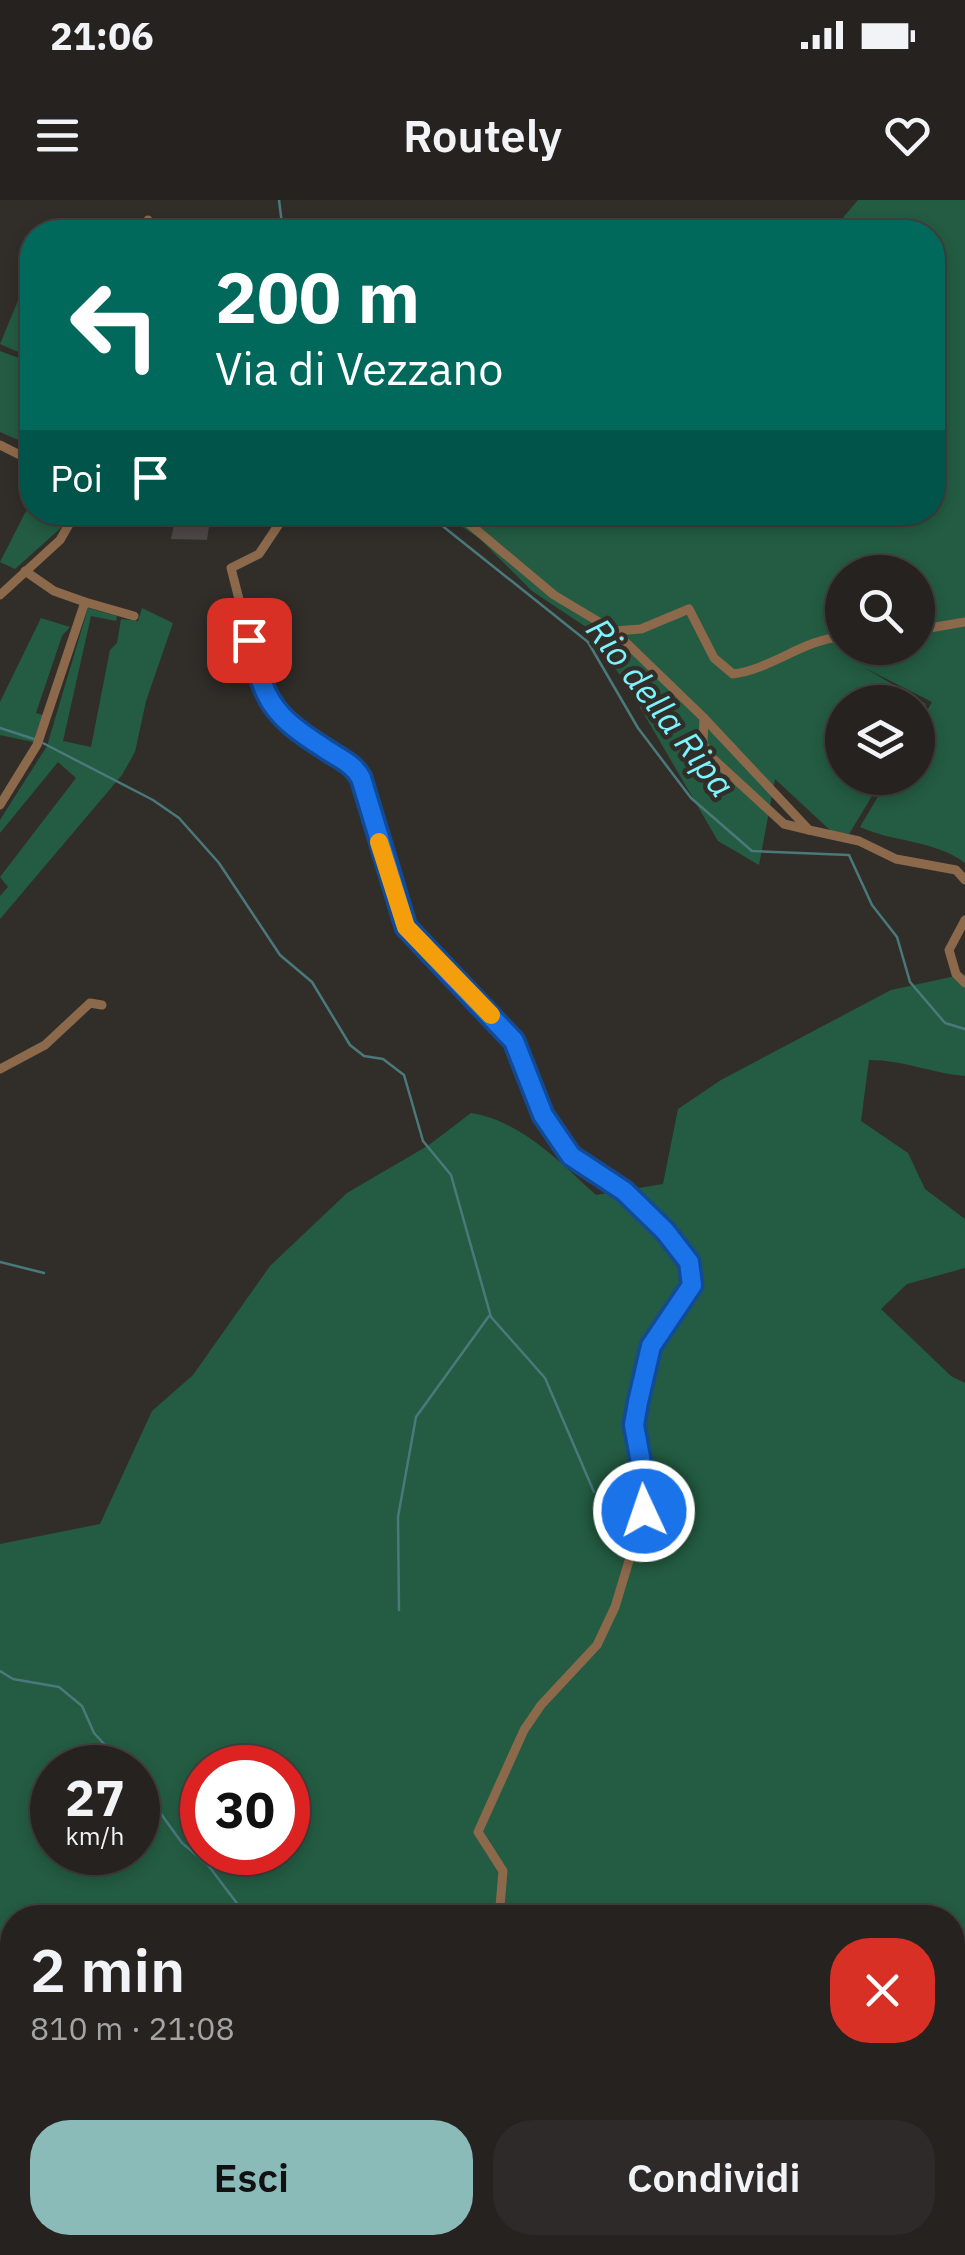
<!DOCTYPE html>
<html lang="it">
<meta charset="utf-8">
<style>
body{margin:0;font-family:"IBM Plex Sans",sans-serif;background:#2d2a29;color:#f1f3f6;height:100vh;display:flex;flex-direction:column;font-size:38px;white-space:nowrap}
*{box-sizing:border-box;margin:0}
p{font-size:32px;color:#a3a4a5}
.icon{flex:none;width:55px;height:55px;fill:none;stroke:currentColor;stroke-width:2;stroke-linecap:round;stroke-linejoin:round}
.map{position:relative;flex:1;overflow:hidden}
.drawer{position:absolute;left:0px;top:1705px;width:965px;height:350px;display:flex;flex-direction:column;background:#252220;border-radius:40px 40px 0 0;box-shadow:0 5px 15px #0003,0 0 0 2px #423f3e}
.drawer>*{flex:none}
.hud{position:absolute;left:20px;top:20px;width:925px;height:305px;border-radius:40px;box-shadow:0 5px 15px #0003,0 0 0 2px #423f3e;background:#00695c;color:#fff;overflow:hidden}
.fabs{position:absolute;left:825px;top:355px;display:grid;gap:20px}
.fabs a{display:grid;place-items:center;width:110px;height:110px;border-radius:50%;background:#252220;box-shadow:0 5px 15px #0003,0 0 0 2px #423f3e;font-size:50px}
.speed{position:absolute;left:30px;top:1545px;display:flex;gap:20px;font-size:50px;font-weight:700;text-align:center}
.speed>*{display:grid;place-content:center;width:130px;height:130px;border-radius:50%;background:#252220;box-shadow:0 5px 15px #0003,0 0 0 2px #423f3e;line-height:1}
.speed small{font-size:25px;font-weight:400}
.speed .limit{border:15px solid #d22;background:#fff;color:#111}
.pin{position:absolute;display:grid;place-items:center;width:85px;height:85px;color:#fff;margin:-42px;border-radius:20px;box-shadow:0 5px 15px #0006}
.me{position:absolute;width:110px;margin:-55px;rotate:357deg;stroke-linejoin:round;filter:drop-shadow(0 0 8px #0008)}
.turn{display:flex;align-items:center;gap:35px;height:210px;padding:0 30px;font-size:45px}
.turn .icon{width:130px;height:130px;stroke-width:2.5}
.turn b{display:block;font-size:70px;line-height:85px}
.then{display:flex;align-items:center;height:95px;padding:0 30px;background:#0003;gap:20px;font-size:38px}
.round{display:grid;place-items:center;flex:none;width:105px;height:105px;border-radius:40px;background:#2d2a29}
.headline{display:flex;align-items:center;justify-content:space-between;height:170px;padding:0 30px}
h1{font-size:60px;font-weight:600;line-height:75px}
.button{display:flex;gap:20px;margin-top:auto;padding:20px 30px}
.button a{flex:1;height:115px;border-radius:40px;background:#8bbbb9;color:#111;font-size:40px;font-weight:600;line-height:115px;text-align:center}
.button a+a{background:#2d2a29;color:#f1f3f6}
.status{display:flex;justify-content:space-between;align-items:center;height:70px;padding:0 50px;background:#252220;direction:ltr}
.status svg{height:28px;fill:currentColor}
header{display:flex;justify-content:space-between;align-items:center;height:130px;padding:0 30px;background:#252220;font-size:45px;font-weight:600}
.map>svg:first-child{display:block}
.green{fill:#235c42;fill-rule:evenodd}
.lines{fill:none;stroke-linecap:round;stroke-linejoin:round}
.stream{stroke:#4a797b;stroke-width:2.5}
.building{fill:#4d4746}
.minor{stroke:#8c694b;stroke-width:9}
.route-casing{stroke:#114b97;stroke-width:25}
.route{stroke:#1a73e8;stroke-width:18}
.slow{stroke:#f59e0b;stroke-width:18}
.labels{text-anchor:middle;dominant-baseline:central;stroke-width:9;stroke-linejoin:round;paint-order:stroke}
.water-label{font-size:35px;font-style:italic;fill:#7cf4fd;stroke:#312e2a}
</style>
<div class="status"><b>21:06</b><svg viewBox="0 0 49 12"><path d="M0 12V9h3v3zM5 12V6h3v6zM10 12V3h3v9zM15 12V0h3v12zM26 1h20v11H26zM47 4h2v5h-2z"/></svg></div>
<header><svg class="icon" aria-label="menu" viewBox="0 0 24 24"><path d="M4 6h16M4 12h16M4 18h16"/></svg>Routely<svg class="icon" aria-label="heart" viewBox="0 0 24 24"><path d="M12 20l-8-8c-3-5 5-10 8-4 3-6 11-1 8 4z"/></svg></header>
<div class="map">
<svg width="965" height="2055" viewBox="0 0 965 2055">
<rect width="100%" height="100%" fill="#312e2a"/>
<g class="green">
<path d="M858 0H965V663C935 640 896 643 860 627L889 578H918V527L932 502 865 468 926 504 918 518V502H842V578H883L849 634 831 631 775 579 759 665 718 641 627 485 586 427 532 391 480 339 442 313 932 312V32H831ZM842 372H918V448H842Z"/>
<polygon points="32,67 32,158 0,144"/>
<polygon points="0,151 32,163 32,246 0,232"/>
<polygon points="26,311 63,326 15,369 0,362"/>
<polygon points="88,408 117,416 116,421 91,416 63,541 91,547 110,450 117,443 121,419 138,421 142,408 173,423 146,501 135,552 122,575 0,719 0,696 8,687 0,677 76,578 58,562 0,633 0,620 47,546"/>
<polygon points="41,418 70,427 62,436 36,513 43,515 33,542 0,535 0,502"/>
<path d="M965 774V876C931 873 903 860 869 860L861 921 908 953 925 989 965 1019V1068L907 1084 881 1109 951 1176 965 1183V2055H206L199 2043 952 2042V1718H12V2042L175 2043 163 2055H0V1344L100 1324 152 1211 193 1175 270 1066 347 993 429 945 471 913C521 921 560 962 596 995L663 984 678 909 721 880 891 790ZM52 1568H138V1652H52ZM202 1568H288V1652H202Z"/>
</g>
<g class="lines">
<g class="stream">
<polyline points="279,0 283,32"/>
<polyline points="425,312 588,442 638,528 691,598 752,651 849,655 872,705 897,737 910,782 945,823 965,829"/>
<polyline points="0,528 37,540 153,600 179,618 219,663 280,755 312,782 350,845 364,856 383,859 404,875 423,941 451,975 491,1117 545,1178 594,1292"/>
<polyline points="0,1062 44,1073"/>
<polyline points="399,1410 398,1317 416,1217 489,1116"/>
<polyline points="0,1471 13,1479 59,1487 82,1506 94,1533 126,1568"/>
<polyline points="138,1582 182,1643 208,1665 242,1710 259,1718"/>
<polyline points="365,2055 367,2042"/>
</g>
</g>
<polygon class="building" points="175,320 209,326 207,340 171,339"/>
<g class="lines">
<g class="minor">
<polyline points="143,32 148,20"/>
<polyline points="191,32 193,28 203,32"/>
<polyline points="0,245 32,261"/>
<polyline points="287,312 259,354 231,368 263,493 293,528 356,570 406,727 514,841 521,870 543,915 571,956 624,991 665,1031 689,1062 693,1075 687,1096 651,1146 638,1201 633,1225 642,1268 644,1311 615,1407 597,1445 541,1505 524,1530 478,1632 503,1671 499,1718"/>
<polyline points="455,312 554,395 614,431 704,518 809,630 859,641 896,659 956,670 965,680"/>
<polyline points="0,395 60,340 76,312"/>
<polyline points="85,402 134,416"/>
<polyline points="918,430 965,422"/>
<path d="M614 431 641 429 689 409 714 458 733 474C772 469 804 439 842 437"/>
<polyline points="704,518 703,543 709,555 784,624 809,630"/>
<polyline points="0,605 37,545 85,402 54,391 25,371"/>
<polyline points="965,720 949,750 956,774 965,783"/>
<polyline points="0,869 45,845 90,803 102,805"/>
<polyline points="481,2055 482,2042"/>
</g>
</g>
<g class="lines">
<defs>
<path id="route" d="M249 440C265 500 270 514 324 548 338 558 353 563 361 578L406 727 514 841 543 915 571 956 624 991 665 1031 689 1062 692 1085 651 1146 638 1202 634 1225 642 1268 644 1311"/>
</defs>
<use href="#route" class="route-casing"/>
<use href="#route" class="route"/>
<polyline class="slow" points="379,642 406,727 491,815"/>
</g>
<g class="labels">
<g class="water-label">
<text transform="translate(661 507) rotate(52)">Rio della Ripa</text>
</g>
</g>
</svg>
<div class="fabs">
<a><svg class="icon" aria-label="search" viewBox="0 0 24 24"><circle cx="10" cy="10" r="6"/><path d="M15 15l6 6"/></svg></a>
<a><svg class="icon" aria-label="layers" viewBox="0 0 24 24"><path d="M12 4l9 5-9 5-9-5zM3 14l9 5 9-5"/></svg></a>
</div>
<div class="speed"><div>27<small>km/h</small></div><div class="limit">30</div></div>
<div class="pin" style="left:249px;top:440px;background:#d93025"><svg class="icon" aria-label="arrive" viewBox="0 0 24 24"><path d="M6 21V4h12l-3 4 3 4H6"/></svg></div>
<svg class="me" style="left:644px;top:1311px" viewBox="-20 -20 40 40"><circle r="17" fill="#1a73e8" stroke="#fff" stroke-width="3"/><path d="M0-11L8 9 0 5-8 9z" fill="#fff"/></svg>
<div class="hud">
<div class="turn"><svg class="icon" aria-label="left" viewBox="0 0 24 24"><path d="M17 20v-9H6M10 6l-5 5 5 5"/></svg><div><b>200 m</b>Via di Vezzano</div></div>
<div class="then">Poi<svg class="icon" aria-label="arrive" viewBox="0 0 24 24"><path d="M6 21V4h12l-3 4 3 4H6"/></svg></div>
</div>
<section class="drawer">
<div class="headline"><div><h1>2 min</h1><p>810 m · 21:08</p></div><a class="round" style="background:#d93025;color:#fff"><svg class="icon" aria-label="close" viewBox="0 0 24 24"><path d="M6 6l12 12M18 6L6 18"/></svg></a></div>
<div class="button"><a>Esci</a><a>Condividi</a></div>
</section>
</div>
